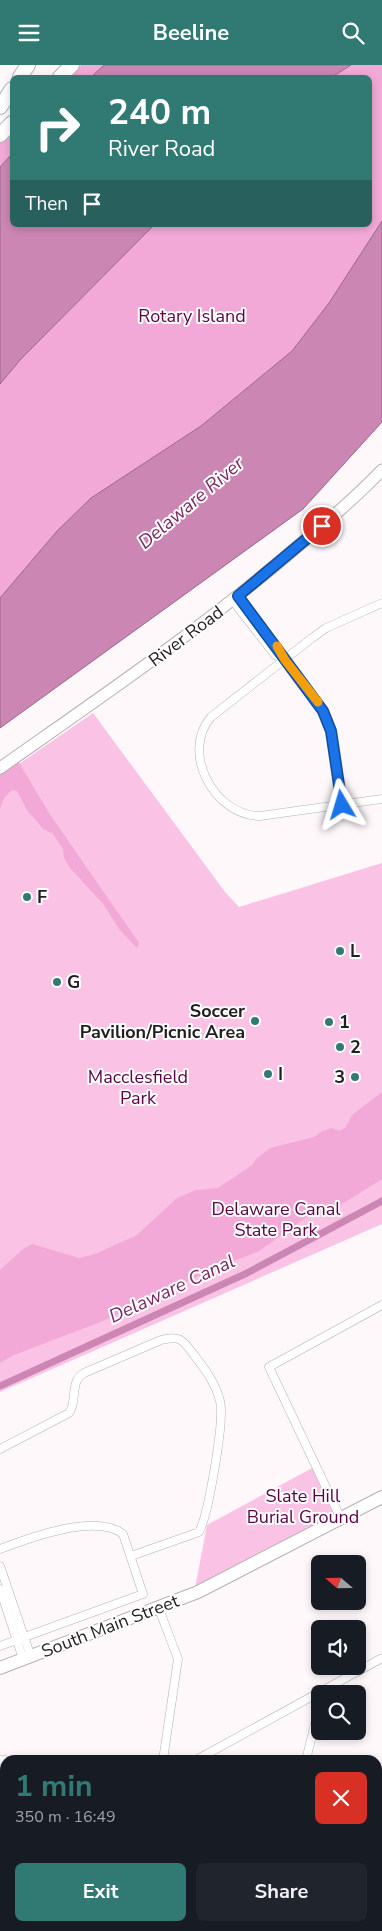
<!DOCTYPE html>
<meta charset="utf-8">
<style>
body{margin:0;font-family:"Nunito Sans",sans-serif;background:#20242c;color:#f1f3f6;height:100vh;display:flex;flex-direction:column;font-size:19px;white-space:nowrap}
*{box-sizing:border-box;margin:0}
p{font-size:16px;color:#9ea1a6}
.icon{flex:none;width:28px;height:28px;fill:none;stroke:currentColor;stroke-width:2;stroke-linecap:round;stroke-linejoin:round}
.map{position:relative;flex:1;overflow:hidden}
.sheet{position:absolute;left:0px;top:1690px;width:382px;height:176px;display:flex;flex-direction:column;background:#171b24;border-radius:15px 15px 0 0;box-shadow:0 2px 8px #0003}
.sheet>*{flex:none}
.hud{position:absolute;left:10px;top:10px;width:362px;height:152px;border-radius:8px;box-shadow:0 2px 8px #0003;background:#317973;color:#fff;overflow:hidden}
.needle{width:32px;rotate:290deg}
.fabs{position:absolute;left:311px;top:1490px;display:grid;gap:10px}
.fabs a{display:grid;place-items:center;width:55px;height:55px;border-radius:8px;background:#171b24;box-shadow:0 2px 8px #0003;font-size:25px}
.pin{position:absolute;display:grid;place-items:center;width:42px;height:42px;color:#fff;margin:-21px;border:2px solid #fff;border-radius:50%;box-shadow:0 1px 5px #0007}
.me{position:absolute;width:55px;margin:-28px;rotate:353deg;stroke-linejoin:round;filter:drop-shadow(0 0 4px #0008)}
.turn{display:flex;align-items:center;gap:18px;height:105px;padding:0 15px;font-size:22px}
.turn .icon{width:65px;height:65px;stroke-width:2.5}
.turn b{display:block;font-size:35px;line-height:42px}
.then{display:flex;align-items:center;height:48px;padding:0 15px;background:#0003;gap:10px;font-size:19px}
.round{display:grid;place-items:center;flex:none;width:52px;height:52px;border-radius:8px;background:#20242c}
.headline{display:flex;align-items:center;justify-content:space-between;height:85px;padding:0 15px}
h1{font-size:30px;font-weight:700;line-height:38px;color:#317973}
.cta{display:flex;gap:10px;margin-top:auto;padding:10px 15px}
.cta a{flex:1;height:58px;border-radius:8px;background:#317973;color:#fff;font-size:20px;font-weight:700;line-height:58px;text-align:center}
.cta a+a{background:#20242c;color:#f1f3f6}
header{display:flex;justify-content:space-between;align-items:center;height:65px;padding:0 15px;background:#317973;color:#fff;font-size:22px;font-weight:700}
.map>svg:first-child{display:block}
.green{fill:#fac2e4}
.forest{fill:#f2a9d7}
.water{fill:#cc86b3;stroke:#986787}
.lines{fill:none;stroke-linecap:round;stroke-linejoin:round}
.canal{stroke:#cc86b3;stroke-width:7}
.minor-casing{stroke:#b6b1b4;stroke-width:9}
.secondary-casing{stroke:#b6b1b4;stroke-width:13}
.primary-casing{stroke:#b6b1b4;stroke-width:14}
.trunk-casing{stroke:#b6b1b4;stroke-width:16}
.minor{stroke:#fff;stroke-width:8}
.secondary{stroke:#fff;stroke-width:11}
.primary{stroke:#fff;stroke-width:12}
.trunk{stroke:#fff;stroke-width:14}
.route-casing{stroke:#114b97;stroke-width:12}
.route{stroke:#1a73e8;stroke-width:9}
.slow{stroke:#f59e0b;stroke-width:9}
.poi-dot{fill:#317973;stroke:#fff;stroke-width:2}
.labels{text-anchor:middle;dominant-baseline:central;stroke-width:4;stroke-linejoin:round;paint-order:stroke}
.park-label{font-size:18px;fill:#590345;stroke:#fff}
.street-label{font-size:18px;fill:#201e1f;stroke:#fff}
.poi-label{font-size:18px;font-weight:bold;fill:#201e1f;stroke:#fff;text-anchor:start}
.water-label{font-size:19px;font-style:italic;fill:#792761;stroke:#fff}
</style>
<header><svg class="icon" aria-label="menu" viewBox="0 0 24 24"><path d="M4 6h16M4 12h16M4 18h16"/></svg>Beeline<svg class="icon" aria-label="search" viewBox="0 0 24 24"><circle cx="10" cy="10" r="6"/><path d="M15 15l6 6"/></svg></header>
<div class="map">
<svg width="382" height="1866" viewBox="0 0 382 1866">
<rect width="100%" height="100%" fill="#fef8fb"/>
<g class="green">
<polygon points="93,648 225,827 239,842 382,798 382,1159 0,1327 0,712"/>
<polygon points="316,1401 341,1454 194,1529 207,1460"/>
</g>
<g class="forest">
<polygon points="81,0 104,0 91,12 68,12"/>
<polygon points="351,0 382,0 382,156 329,238 292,286 201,361 91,433 57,466 0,533 0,319 21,294 154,160 370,160 370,12 332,12"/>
<polygon points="12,66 12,89 0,102 0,78"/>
<polygon points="18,696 51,751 139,878 137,883 119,864 104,840 70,803 64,793 63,784 53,769 43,764 27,745 17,726 12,725 4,733 0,744 0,708"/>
<polygon points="382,1027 382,1114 326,1149 307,1152 259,1186 216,1203 103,1256 14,1290 0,1298 0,1205 23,1184 32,1179 79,1193 95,1189 137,1170 177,1133 196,1125 218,1123 252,1100 257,1093 270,1083 314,1072 322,1066 332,1063 339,1066 345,1063 352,1050"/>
</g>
<g class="water">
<polygon points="104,0 351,0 332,12 91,12"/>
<polygon points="12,89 12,160 154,160 21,294 0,319 0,102"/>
<polygon points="382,156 382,357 303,444 0,663 0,533 57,466 91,433 201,361 292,286 329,238"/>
<polygon points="382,1842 382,1866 334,1866 335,1861 378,1861 378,1843"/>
</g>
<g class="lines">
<polyline class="canal" points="0,1321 247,1208 382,1136"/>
<defs>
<g id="minor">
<polyline points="239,531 323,646 331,666 342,740"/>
<polyline points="233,536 275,590 285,595"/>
<path d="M382 538 326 563 312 573 211 652C180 688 215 751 260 751L382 734"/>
<path d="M0 1384 69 1348C78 1336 69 1317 84 1308L161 1275C180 1270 183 1275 194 1290 205 1304 216 1319 220 1336 225 1355 208 1451 199 1467L131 1491"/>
<polyline points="341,1454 269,1302 382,1240"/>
<path d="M0 1484C29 1473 95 1448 123 1469L143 1529 0 1581"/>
<polyline points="0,1501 31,1592"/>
<polyline points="0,1524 23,1594"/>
<polyline points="159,1544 178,1594 163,1695"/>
<polyline points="0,1695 5,1695"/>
<polyline points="196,1695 382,1593"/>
<polyline points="306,1695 320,1638"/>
<polyline points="78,1861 89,1861"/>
<polyline points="132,1866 133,1861"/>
</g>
<path id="secondary" d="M0 703C101 632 204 562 298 481 327 457 356 432 382 405"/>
<polyline id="primary" points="0,1603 198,1527 382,1432"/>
<g id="trunk">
<polyline points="20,12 28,0"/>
<polyline points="60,12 72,0"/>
<polyline points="0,42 12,24"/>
<polyline points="0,70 12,58"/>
</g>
</defs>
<use href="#minor" class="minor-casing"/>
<use href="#secondary" class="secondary-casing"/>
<use href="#primary" class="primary-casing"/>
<use href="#trunk" class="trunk-casing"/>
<use href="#minor" class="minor"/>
<use href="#secondary" class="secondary"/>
<use href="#primary" class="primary"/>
<use href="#trunk" class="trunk"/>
</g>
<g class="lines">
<defs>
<polyline id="route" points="322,461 238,531 323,646 331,666 342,740"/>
</defs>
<use href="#route" class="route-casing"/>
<use href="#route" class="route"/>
<polyline class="slow" points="277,581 285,595 318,637"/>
</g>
<g class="poi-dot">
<circle cx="27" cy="832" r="5"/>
<circle cx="340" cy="886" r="5"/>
<circle cx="57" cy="917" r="5"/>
<circle cx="255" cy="956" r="5"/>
<circle cx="329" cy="957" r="5"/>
<circle cx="340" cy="982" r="5"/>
<circle cx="268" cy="1009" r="5"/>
<circle cx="355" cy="1012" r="5"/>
</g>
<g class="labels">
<g class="park-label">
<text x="192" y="251">Rotary Island</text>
<text x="138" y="1012">Macclesfield<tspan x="138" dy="21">Park</tspan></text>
<text x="276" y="1144">Delaware Canal<tspan x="276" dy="21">State Park</tspan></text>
<text x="303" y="1431">Slate Hill<tspan x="303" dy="21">Burial Ground</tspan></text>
</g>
<g class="street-label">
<text transform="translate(186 571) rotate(-37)">River Road</text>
<text transform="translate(110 1561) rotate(-21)">South Main Street</text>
</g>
<g class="poi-label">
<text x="37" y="832">F</text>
<text x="350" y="886">L</text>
<text x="67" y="917">G</text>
<text x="245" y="946" text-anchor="end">Soccer<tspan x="245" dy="21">Pavilion/Picnic Area</tspan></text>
<text x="339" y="957">1</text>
<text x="350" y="982">2</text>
<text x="278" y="1009">I</text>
<text x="345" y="1012" text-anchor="end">3</text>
</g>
<g class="water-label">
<text transform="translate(191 438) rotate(-40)">Delaware River</text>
<text transform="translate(172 1224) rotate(-25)">Delaware Canal</text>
</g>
</g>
</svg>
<div class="fabs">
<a><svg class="needle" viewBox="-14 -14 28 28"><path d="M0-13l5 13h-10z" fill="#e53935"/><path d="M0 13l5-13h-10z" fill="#9ea1a6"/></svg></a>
<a><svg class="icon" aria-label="sound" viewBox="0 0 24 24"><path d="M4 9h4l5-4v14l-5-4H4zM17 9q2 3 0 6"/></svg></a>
<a><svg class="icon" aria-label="search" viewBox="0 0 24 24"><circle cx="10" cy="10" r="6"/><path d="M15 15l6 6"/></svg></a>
</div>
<div class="pin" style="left:322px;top:461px;background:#d93025"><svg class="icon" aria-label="arrive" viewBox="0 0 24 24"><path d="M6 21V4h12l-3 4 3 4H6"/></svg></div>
<svg class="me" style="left:342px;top:740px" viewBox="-20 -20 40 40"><path d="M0-17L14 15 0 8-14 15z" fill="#1a73e8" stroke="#fff" stroke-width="4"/></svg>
<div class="hud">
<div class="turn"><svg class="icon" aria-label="right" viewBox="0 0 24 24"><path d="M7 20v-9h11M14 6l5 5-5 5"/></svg><div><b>240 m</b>River Road</div></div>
<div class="then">Then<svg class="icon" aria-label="arrive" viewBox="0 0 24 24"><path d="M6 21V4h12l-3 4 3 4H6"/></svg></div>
</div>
<section class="sheet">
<div class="headline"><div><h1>1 min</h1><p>350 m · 16:49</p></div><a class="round" style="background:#d93025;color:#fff"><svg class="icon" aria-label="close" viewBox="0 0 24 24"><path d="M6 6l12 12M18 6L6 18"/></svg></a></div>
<div class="cta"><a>Exit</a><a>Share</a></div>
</section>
</div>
